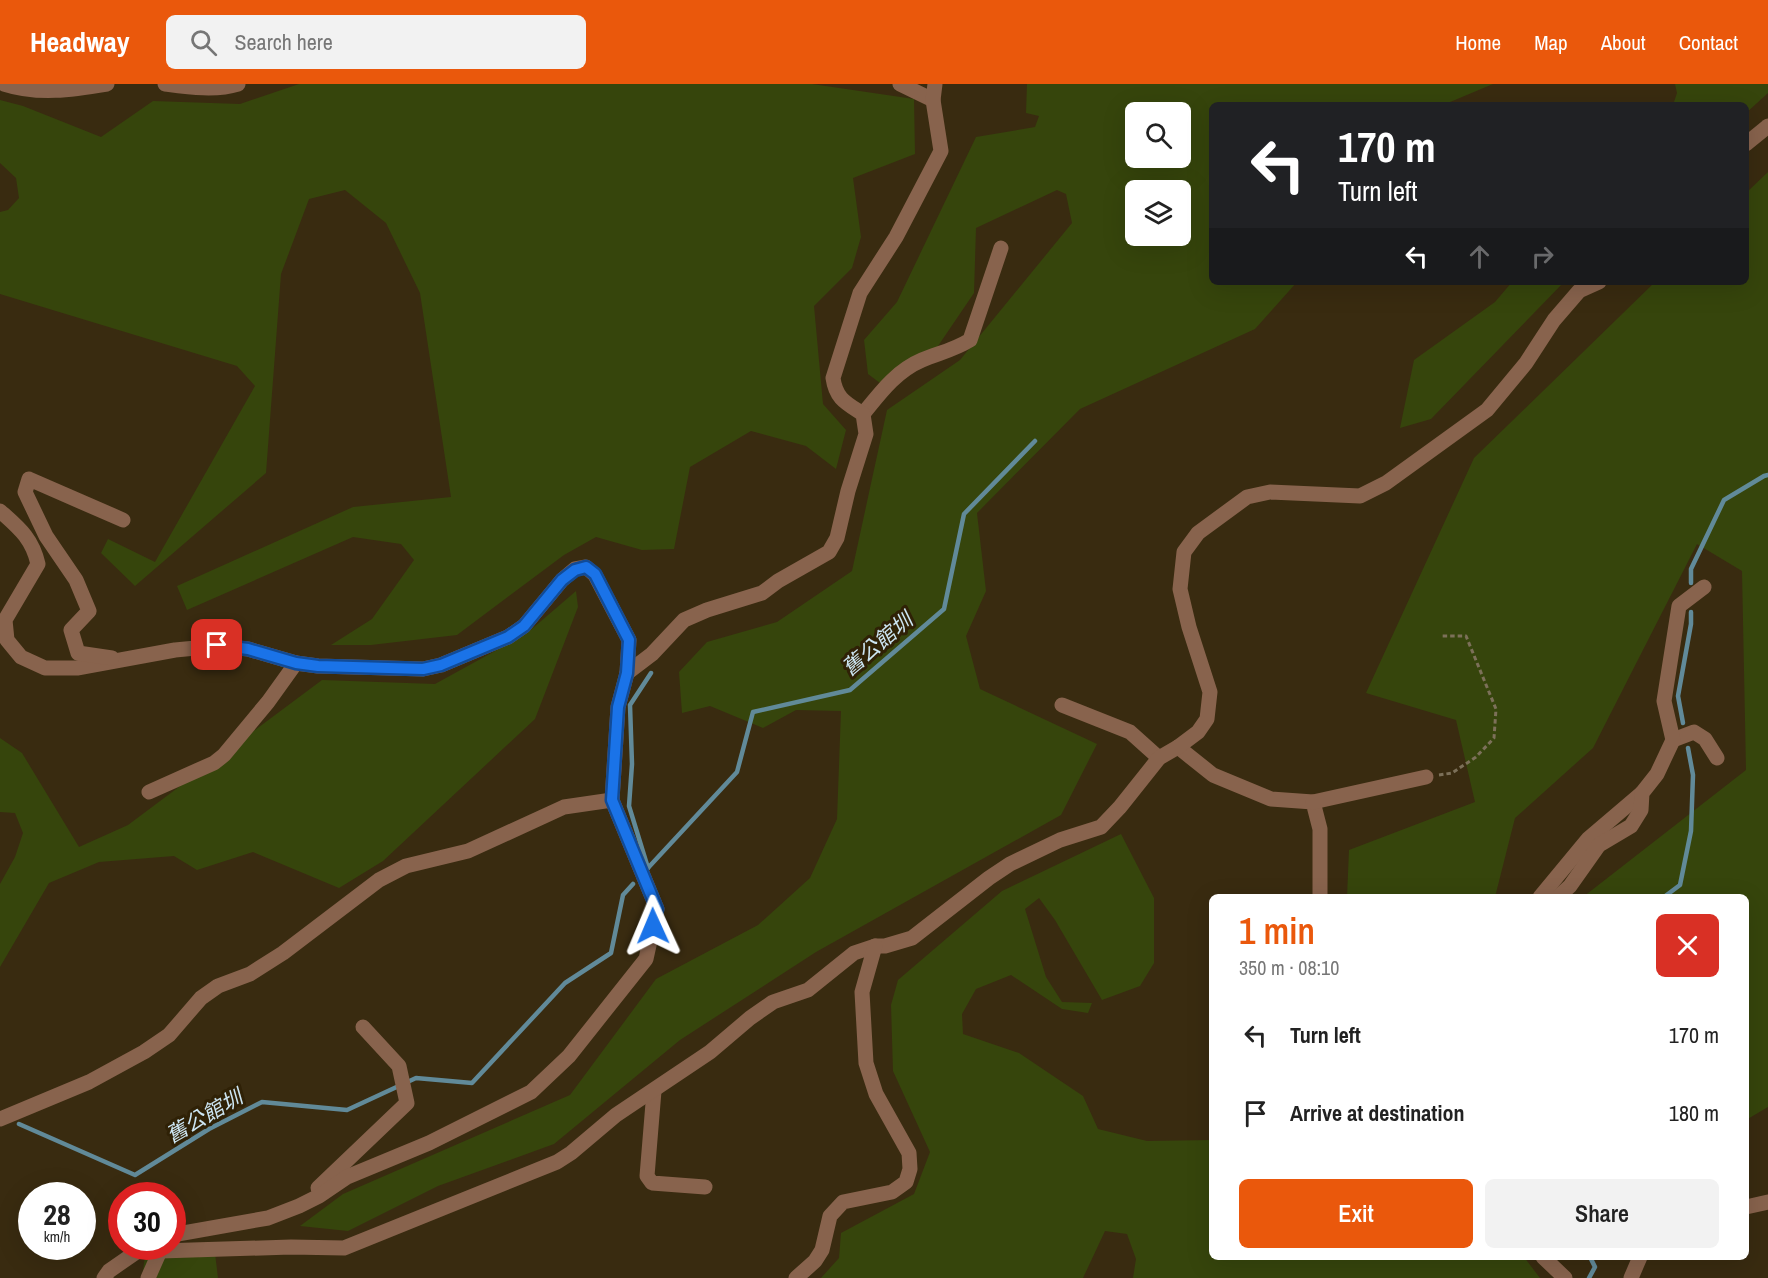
<!DOCTYPE html>
<meta charset="utf-8">
<style>
body{margin:0;font-family:"Archivo Narrow","Noto Sans TC",sans-serif;background:#f2f2f2;color:#222;height:100vh;display:flex;flex-direction:column;font-size:22px;white-space:nowrap}
*{box-sizing:border-box;margin:0}
p{font-size:20px;color:#767676}
.icon{flex:none;width:33px;height:33px;fill:none;stroke:currentColor;stroke-width:2;stroke-linecap:round;stroke-linejoin:round}
.map{position:relative;flex:1;overflow:hidden}
.panel{position:absolute;left:1209px;top:810px;width:540px;height:366px;display:flex;flex-direction:column;background:#fff;border-radius:9px;box-shadow:0 6px 24px #0002}
.panel>*{flex:none}
.top-card{position:absolute;left:1209px;top:18px;width:540px;height:183px;border-radius:9px;box-shadow:0 6px 24px #0002;background:#202124;color:#fff;overflow:hidden}
.fabs{position:absolute;left:1125px;top:18px;display:grid;gap:12px}
.fabs a{display:grid;place-items:center;width:66px;height:66px;border-radius:9px;background:#fff;box-shadow:0 6px 24px #0002;font-size:30px}
.speed{position:absolute;left:18px;top:1098px;display:flex;gap:12px;font-size:30px;font-weight:700;text-align:center}
.speed>*{display:grid;place-content:center;width:78px;height:78px;border-radius:50%;background:#fff;box-shadow:0 6px 24px #0002;line-height:1}
.speed small{font-size:15px;font-weight:400}
.speed .limit{border:9px solid #d22;background:#fff;color:#111}
.pin{position:absolute;display:grid;place-items:center;width:51px;height:51px;color:#fff;margin:-26px;border-radius:12px;box-shadow:0 3px 9px #0006}
.me{position:absolute;width:66px;margin:-33px;rotate:359deg;stroke-linejoin:round;filter:drop-shadow(0 0 4px #0008)}
.turn{display:flex;align-items:center;gap:21px;height:126px;padding:0 30px;font-size:27px}
.turn .icon{width:78px;height:78px;stroke-width:2.5}
.turn b{display:block;font-size:42px;line-height:51px}
.lanes{display:flex;align-items:center;height:57px;padding:0 30px;background:#0003;justify-content:center;gap:30px;direction:ltr}
.lanes .off{opacity:.35}
.round{display:grid;place-items:center;flex:none;width:63px;height:63px;border-radius:9px;background:#f2f2f2}
.overview{display:flex;align-items:center;justify-content:space-between;height:102px;padding:0 30px}
h1{font-size:36px;font-weight:600;line-height:45px;color:#ea580c}
.button{display:flex;gap:12px;margin-top:auto;padding:12px 30px}
.button a{flex:1;height:69px;border-radius:9px;background:#ea580c;color:#fff;font-size:24px;font-weight:600;line-height:69px;text-align:center}
.button a+a{background:#f2f2f2;color:#222}
ul{padding:0;list-style:none}
li{display:flex;align-items:center;gap:18px;height:78px;padding:0 30px}
li div{flex:1}
li b{display:block;font-size:22px}
li em{font-style:normal}
header{display:flex;align-items:center;gap:36px;box-sizing:border-box;height:84px;padding:0 30px;background:#ea580c;color:#fff}
header strong{font-size:28px}
nav{display:flex;gap:33px;margin-inline-start:auto;font-size:21px}
.search{width:420px;height:54px;background:#f2f2f2;display:flex;align-items:center;gap:15px;box-sizing:border-box;padding:0 21px;border-radius:9px;color:#767676;font-size:22px}
.map>svg:first-child{display:block}
.green{fill:#36450c;fill-rule:evenodd}
.lines{fill:none;stroke-linecap:round;stroke-linejoin:round}
.stream{stroke:#618a99;stroke-width:4.5}
.path{stroke:#7c7059;stroke-width:3;stroke-dasharray:4.5 3;stroke-linecap:butt}
.minor{stroke:#88634d;stroke-width:15}
.route-casing{stroke:#114b97;stroke-width:15}
.route{stroke:#1a73e8;stroke-width:10}
.labels{text-anchor:middle;dominant-baseline:central;stroke-width:6;stroke-linejoin:round;paint-order:stroke}
.water-label{font-size:21px;font-style:italic;fill:#cde6f3;stroke:#2f2106}
</style>
<header>
<strong>Headway</strong>
<div class="search"><svg class="icon" aria-label="search" viewBox="0 0 24 24"><circle cx="10" cy="10" r="6"/><path d="M15 15l6 6"/></svg>Search here</div>
<nav><a>Home</a><a>Map</a><a>About</a><a>Contact</a></nav>
</header>
<div class="map">
<svg width="1768" height="1194" viewBox="0 0 1768 1194">
<rect width="100%" height="100%" fill="#392b10"/>
<g class="green">
<polygon points="299,0 812,0 914,15 915,70 853,94 861,153 852,184 814,222 823,320 846,346 836,385 806,362 751,347 690,383 674,465 642,466 596,453 564,471 457,551 371,561 331,561 372,535 414,476 401,460 353,453 187,526 177,502 353,423 451,413 420,209 386,139 345,106 309,115 281,190 266,389 135,502 101,469 108,455 155,478 255,302 237,282 0,210 0,128 8,126 19,114 16,94 0,79 0,16 23,22 101,53 153,17 240,20"/>
<path d="M1027 0H1493L1443 21H1212V198H1297L1255 245 1080 325 977 429 986 507 966 552 980 605 1097 660 1061 731 816 868 680 956 554 1060 438 1102 348 1147 300 1142 343 1110 570 1011 656 895 758 841 810 794 837 735 841 627 796 626 763 644 710 622 682 629 679 588 707 558 777 538 852 487 887 326 960 276 1072 139 1066 110 1057 106 976 144 974 209 936 265 880 299 868 290 864 256 897 218 976 53 1035 43 1039 32 1026 29ZM1136 28H1180V74H1136ZM1136 106H1180V152H1136Z"/>
<polygon points="1675,0 1768,0 1768,9 1746,29 1746,21 1673,21 1677,9"/>
<polygon points="1768,88 1768,1023 1746,1036 1746,813 1583,813 1746,686 1742,487 1697,460 1593,664 1515,734 1495,813 1347,813 1349,766 1475,718 1456,636 1366,609 1474,374 1655,198 1746,198 1746,109"/>
<polygon points="1512,198 1564,198 1431,335 1400,344 1414,276 1495,218"/>
<polygon points="576,507 578,523 535,635 383,777 339,804 253,768 197,786 174,772 99,778 49,799 0,883 0,800 15,773 23,749 15,729 0,728 0,654 22,669 79,763 128,741 322,596 435,600 526,550"/>
<polygon points="1121,750 1154,814 1154,879 1140,902 1102,916 1055,836 1039,814 1025,825 1046,893 1062,918 1092,919 1088,929 1062,925 1011,891 976,905 962,930 963,950 1019,969 1083,1012 1098,1045 1147,1057 1212,1056 1212,1173 1524,1173 1540,1194 1133,1194 1136,1175 1127,1150 1105,1147 1083,1194 821,1194 839,1174 841,1149 914,1110 930,1068 893,987 891,921 898,896 1002,807"/>
<polygon points="215,1169 218,1194 142,1194 145,1172"/>
</g>
<g class="lines">
<g class="stream">
<polyline points="1691,499 1691,485 1724,416 1764,392 1768,391"/>
<polyline points="1683,639 1678,612 1691,540 1691,528"/>
<polyline points="648,784 629,722 632,680 630,621 651,589"/>
<polyline points="647,785 737,688 753,628 850,606 944,525 964,430 1035,357"/>
<polyline points="1664,813 1680,801 1691,747 1693,691 1688,664"/>
<polyline points="19,1040 135,1091 209,1045 262,1018 347,1026 416,994 472,999 565,899 611,869 623,811 633,800"/>
<polyline points="1589,1194 1595,1183 1590,1173"/>
</g>
<polyline class="path" points="1439,691 1452,689 1476,673 1494,654 1496,625 1466,552 1440,552"/>
<g class="minor">
<path d="M4 0C38 11 72 6 107 0"/>
<path d="M165 0C188 3 216 7 238 0"/>
<polyline points="900,0 933,16"/>
<polyline points="1746,60 1768,42"/>
<path d="M863 330C880 309 896 287 922 276 939 269 954 266 970 256L1001 164"/>
<path d="M0 427C19 444 32 454 38 480L5 536 7 556 21 573 45 584H77L175 566 217 562 248 565 296 579 318 582 423 585 441 581 508 553 524 542 562 496 575 485 586 483 595 491 629 556 627 589"/>
<polyline points="112,574 78,569 71,546 89,527 76,496 46,452 25,408 29,395 123,436"/>
<polyline points="1062,621 1130,648 1159,674"/>
<polyline points="1673,656 1694,648 1705,655 1717,674"/>
<polyline points="1178,663 1213,691 1271,715 1313,718 1320,745 1320,813"/>
<polyline points="149,708 214,679 224,671 268,618 296,579"/>
<polyline points="1313,718 1426,693"/>
<polyline points="1540,813 1588,755 1642,709"/>
<polyline points="1558,813 1570,802 1599,761 1631,742 1641,726 1642,709 1657,690 1673,656 1664,617 1679,522 1704,503"/>
<polyline points="654,1007 647,1092 652,1099 705,1103"/>
<polyline points="0,1035 89,998 144,968 169,951 201,914 218,902 250,890 283,869 379,796 406,782 468,767 564,723 612,716"/>
<polyline points="318,1104 407,1019 399,982 363,943"/>
<polyline points="1746,1123 1768,1118"/>
<path d="M172 1151 268 1134 299 1122 319 1112 347 1093 429 1059 531 1008 569 972 646 875 657 825 612 716 618 623 627 589 652 570 684 536 707 526 762 509 778 497 829 468 837 454 848 407 866 350 863 330C846 319 836 315 833 294L860 209 896 153 941 67 933 16 935 0"/>
<polyline points="151,1162 160,1167 291,1163 344,1164 557,1078 571,1069 616,1031 710,968 750,934 773,918 808,906 854,869 875,862 885,862 912,854 989,794 1010,780 1060,756 1101,743 1120,723 1159,674 1178,663 1198,648 1207,635 1210,608 1189,543 1180,505 1184,468 1198,449 1247,413 1270,408 1360,412 1386,399 1487,326 1526,279 1554,236 1579,207 1599,198"/>
<polyline points="1543,1173 1565,1194"/>
<polyline points="104,1194 109,1187 145,1162"/>
<polyline points="148,1194 160,1167"/>
<polyline points="796,1194 815,1177 822,1166 830,1132 843,1118 892,1108 906,1098 910,1085 909,1069 876,1010 866,979 862,908 875,862"/>
<polyline points="1631,1194 1640,1173"/>
</g>
</g>
<g class="lines">
<defs>
<polyline id="route" points="217,561 248,565 296,579 318,582 423,585 441,581 508,553 524,542 562,496 575,486 586,483 595,490 629,556 627,589 618,623 612,716 657,825 653,842"/>
</defs>
<use href="#route" class="route-casing"/>
<use href="#route" class="route"/>
</g>
<g class="labels">
<g class="water-label">
<text transform="translate(877 560) rotate(-40)">舊公館圳</text>
<text transform="translate(204 1032) rotate(-30)">舊公館圳</text>
</g>
</g>
</svg>
<div class="fabs">
<a><svg class="icon" aria-label="search" viewBox="0 0 24 24"><circle cx="10" cy="10" r="6"/><path d="M15 15l6 6"/></svg></a>
<a><svg class="icon" aria-label="layers" viewBox="0 0 24 24"><path d="M12 4l9 5-9 5-9-5zM3 14l9 5 9-5"/></svg></a>
</div>
<div class="speed"><div>28<small>km/h</small></div><div class="limit">30</div></div>
<div class="pin" style="left:217px;top:561px;background:#d93025"><svg class="icon" aria-label="arrive" viewBox="0 0 24 24"><path d="M6 21V4h12l-3 4 3 4H6"/></svg></div>
<svg class="me" style="left:653px;top:842px" viewBox="-20 -20 40 40"><path d="M0-17L14 15 0 8-14 15z" fill="#1a73e8" stroke="#fff" stroke-width="4"/></svg>
<div class="top-card">
<div class="turn"><svg class="icon" aria-label="left" viewBox="0 0 24 24"><path d="M17 20v-9H6M10 6l-5 5 5 5"/></svg><div><b>170 m</b>Turn left</div></div>
<div class="lanes"><svg class="icon" aria-label="left" viewBox="0 0 24 24"><path d="M17 20v-9H6M10 6l-5 5 5 5"/></svg><svg class="icon off" aria-label="ahead" viewBox="0 0 24 24"><path d="M12 20V5M6 11l6-6 6 6"/></svg><svg class="icon off" aria-label="right" viewBox="0 0 24 24"><path d="M7 20v-9h11M14 6l5 5-5 5"/></svg></div>
</div>
<section class="panel">
<div class="overview"><div><h1>1 min</h1><p>350 m · 08:10</p></div><a class="round" style="background:#d93025;color:#fff"><svg class="icon" aria-label="close" viewBox="0 0 24 24"><path d="M6 6l12 12M18 6L6 18"/></svg></a></div>
<ul>
<li><svg class="icon" aria-label="left" viewBox="0 0 24 24"><path d="M17 20v-9H6M10 6l-5 5 5 5"/></svg><div><b>Turn left</b></div><em>170 m</em></li>
<li><svg class="icon" aria-label="arrive" viewBox="0 0 24 24"><path d="M6 21V4h12l-3 4 3 4H6"/></svg><div><b>Arrive at destination</b></div><em>180 m</em></li>
</ul>
<div class="button"><a>Exit</a><a>Share</a></div>
</section>
</div>
